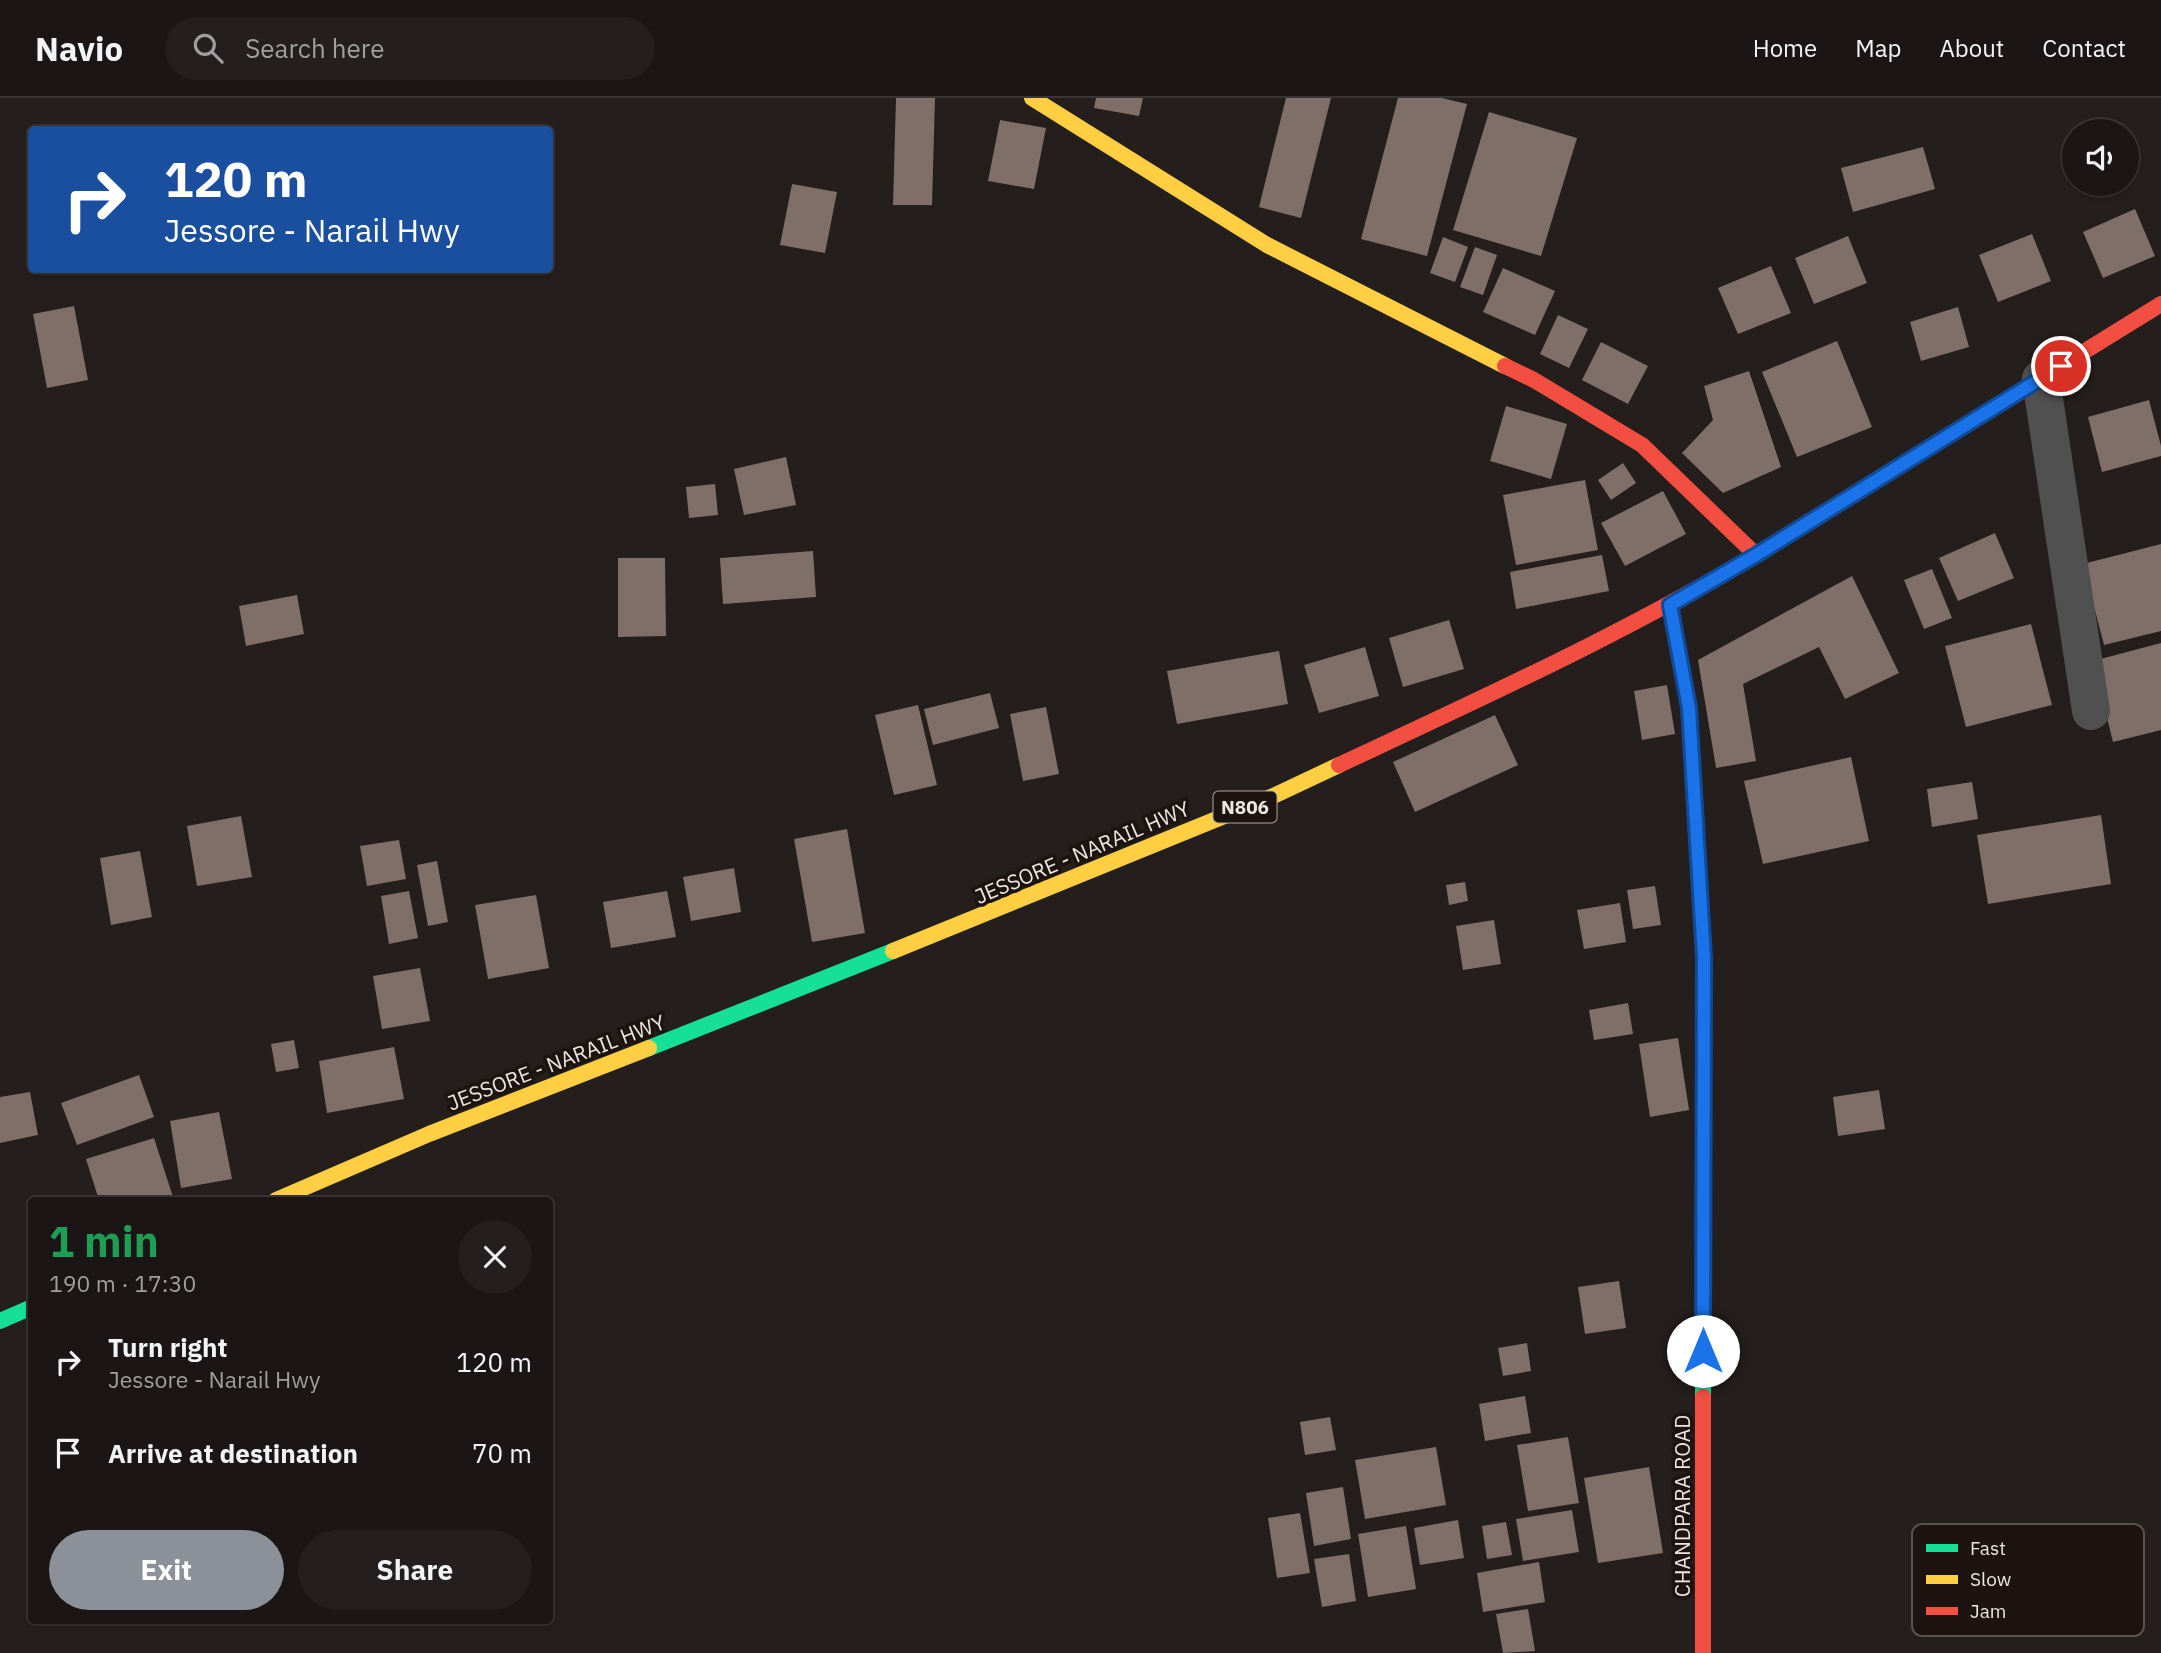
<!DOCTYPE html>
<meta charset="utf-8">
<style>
body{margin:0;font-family:"IBM Plex Sans",sans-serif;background:#241f1e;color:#f1f3f6;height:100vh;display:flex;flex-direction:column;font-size:26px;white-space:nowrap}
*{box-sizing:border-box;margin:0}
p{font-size:23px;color:#a09fa0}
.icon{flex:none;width:38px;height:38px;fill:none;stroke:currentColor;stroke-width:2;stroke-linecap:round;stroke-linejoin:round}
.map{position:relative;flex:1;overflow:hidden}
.drawer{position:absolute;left:28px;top:1099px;width:525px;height:427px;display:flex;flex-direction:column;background:#1b1615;border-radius:7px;box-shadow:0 2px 5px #0004,0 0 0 2px #393534}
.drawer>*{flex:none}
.top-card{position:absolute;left:28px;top:28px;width:525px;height:147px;border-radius:7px;box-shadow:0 2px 5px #0004,0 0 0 2px #393534;background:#1a4fa0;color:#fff;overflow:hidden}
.controls{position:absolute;left:2062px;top:21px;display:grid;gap:14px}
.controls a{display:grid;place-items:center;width:77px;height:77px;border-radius:50%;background:#1b1615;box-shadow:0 2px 5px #0004,0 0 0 2px #393534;font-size:35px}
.pin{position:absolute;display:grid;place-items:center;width:60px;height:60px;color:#fff;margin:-30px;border:4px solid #fff;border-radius:50%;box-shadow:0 2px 7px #0007}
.me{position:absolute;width:77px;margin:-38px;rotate:0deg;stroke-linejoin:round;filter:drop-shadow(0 0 5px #0008)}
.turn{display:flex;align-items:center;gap:24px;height:147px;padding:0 21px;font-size:32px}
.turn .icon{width:91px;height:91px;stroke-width:2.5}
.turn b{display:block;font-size:49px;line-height:60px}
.round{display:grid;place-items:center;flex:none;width:74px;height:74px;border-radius:37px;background:#241f1e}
.headline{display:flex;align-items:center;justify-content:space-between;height:119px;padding:0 21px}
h1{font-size:42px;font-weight:800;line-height:52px;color:#1e9e55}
.action{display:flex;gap:14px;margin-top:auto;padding:14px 21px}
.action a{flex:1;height:80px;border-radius:42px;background:#8c9099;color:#fff;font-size:28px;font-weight:800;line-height:80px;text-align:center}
.action a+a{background:#241f1e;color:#f1f3f6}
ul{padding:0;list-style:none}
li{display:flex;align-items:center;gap:21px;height:91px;padding:0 21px}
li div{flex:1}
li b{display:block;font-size:26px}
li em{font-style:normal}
header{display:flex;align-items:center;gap:42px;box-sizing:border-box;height:98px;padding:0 35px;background:#1b1615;border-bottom:2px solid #393534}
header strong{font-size:33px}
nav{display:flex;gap:38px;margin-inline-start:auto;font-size:24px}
.search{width:490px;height:63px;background:#241f1e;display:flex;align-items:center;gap:18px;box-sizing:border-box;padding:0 24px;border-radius:38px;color:#a09fa0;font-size:26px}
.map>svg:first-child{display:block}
.building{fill:#806f68}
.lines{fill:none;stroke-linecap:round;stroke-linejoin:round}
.street{stroke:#505051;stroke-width:38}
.fast{stroke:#16e098;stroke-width:16}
.slow{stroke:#ffcf43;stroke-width:16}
.jam{stroke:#f24e42;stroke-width:16}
.route-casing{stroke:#114b97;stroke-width:18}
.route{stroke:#1a73e8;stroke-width:12}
.labels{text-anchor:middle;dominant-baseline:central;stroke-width:7;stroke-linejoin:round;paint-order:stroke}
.shield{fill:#1d1310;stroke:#aea6a3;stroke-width:2}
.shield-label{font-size:19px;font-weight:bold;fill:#ece5e2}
.street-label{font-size:21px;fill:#ece5e2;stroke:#1d1310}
.key{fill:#1d1310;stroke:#5b524f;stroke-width:2}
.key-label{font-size:19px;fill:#ece5e2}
</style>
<header>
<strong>Navio</strong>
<div class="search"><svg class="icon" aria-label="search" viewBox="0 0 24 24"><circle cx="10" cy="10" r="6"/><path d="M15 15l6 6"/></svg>Search here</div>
<nav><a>Home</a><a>Map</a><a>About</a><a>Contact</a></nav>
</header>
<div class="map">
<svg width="2161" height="1555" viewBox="0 0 2161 1555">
<rect width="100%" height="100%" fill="#241e1c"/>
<g class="building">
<polygon points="896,0 935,0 932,107 893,107"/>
<polygon points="1096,0 1143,0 1139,18 1094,10"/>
<polygon points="1286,0 1331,0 1301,120 1259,109"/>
<polygon points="1398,0 1442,0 1467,6 1427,158 1361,141"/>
<polygon points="1489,14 1577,40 1541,158 1453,132"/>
<polygon points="1000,22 1046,30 1034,91 988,83"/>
<polygon points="1923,49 1935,91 1853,114 1841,70"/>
<polygon points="792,86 837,94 825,155 780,147"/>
<polygon points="2135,111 2155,158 2103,180 2083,134"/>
<polygon points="2032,136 2051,183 1998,204 1979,157"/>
<polygon points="1848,138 1867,185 1814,206 1795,160"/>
<polygon points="1443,139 1468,149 1455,184 1430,175"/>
<polygon points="1475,149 1497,157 1483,197 1460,189"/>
<polygon points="1771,168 1791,215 1738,236 1718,190"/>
<polygon points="1503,170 1555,193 1535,237 1483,214"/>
<polygon points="74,208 88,282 47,290 33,216"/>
<polygon points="1958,209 1969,249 1921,263 1910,224"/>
<polygon points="1558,217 1588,231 1569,270 1540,256"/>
<polygon points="1837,243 1872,329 1797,359 1762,274"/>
<polygon points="1601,244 1648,268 1628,306 1582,282"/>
<polygon points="1749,273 1781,369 1723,395 1682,355 1713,322 1704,288"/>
<polygon points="2149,302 2161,348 2161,358 2102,374 2088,319"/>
<polygon points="1506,308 1567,326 1551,381 1490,363"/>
<polygon points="786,359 796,407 744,417 734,371"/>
<polygon points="1623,365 1636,385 1611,402 1598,382"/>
<polygon points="1585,382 1598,452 1516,467 1503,397"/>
<polygon points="715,386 718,417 689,420 686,389"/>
<polygon points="1663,393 1686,436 1625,468 1601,425"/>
<polygon points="1995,435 2014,480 1958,503 1939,460"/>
<polygon points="2161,446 2161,533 2104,547 2083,466"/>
<polygon points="813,453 816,499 723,506 720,460"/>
<polygon points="1602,457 1609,493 1516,511 1510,474"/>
<polygon points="618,460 665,460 666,538 618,539"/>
<polygon points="1932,471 1952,520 1924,531 1904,482"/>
<polygon points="1852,478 1899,575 1845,601 1819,549 1743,586 1756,663 1716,670 1698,562"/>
<polygon points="297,497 304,536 246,548 239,508"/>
<polygon points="1449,522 1464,571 1403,589 1389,540"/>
<polygon points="2031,526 2052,607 1966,629 1945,548"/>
<polygon points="2161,545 2161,632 2113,644 2093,563"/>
<polygon points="1365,549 1379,598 1319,615 1304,567"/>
<polygon points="1279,553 1288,606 1177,626 1167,573"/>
<polygon points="1667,587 1675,636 1642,642 1634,593"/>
<polygon points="990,595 999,630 933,647 924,611"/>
<polygon points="918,607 937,687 894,697 875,617"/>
<polygon points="1046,609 1059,676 1023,683 1010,616"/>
<polygon points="1495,617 1518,667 1415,714 1393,664"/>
<polygon points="1851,659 1869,743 1763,766 1744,683"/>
<polygon points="1972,684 1978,721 1932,729 1927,691"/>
<polygon points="2101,717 2111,786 1988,806 1977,737"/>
<polygon points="241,718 252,779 197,788 187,728"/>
<polygon points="847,731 865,835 812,844 794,741"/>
<polygon points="399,742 406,781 367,788 360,748"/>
<polygon points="140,753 152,819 111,827 100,760"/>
<polygon points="437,763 448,824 428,828 417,767"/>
<polygon points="734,770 741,814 691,823 683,779"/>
<polygon points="1465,784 1468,803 1449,807 1446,787"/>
<polygon points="1655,788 1661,827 1633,831 1627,792"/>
<polygon points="409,793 418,840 389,846 381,798"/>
<polygon points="667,793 676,839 611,850 603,804"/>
<polygon points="536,797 549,870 488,881 475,807"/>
<polygon points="1620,805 1626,844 1584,851 1577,812"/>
<polygon points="1494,822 1501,866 1463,872 1456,828"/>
<polygon points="420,870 430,923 382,931 373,878"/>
<polygon points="1628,905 1633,936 1594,942 1589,912"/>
<polygon points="1678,940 1689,1012 1650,1019 1639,946"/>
<polygon points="294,942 299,970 276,974 271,946"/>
<polygon points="394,949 404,1001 327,1015 319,963"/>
<polygon points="139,977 154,1019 77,1047 61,1005"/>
<polygon points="1879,992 1885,1031 1838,1038 1833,999"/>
<polygon points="30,994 38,1037 0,1045 0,999"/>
<polygon points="219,1014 232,1081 181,1090 170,1023"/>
<polygon points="154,1040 173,1099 161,1102 99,1102 86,1061"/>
<polygon points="1619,1183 1626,1230 1585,1236 1578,1189"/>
<polygon points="1527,1245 1531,1273 1503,1278 1498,1250"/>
<polygon points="1525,1298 1531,1335 1485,1343 1479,1306"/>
<polygon points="1330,1319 1336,1352 1305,1357 1300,1324"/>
<polygon points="1568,1339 1579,1405 1528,1413 1517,1347"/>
<polygon points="1436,1349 1446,1407 1365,1421 1355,1362"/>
<polygon points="1649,1369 1663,1455 1598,1465 1584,1380"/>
<polygon points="1343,1389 1351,1441 1314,1448 1306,1395"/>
<polygon points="1572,1412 1579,1454 1523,1463 1516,1421"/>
<polygon points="1300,1415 1310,1475 1277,1480 1268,1420"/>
<polygon points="1458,1422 1464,1460 1420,1467 1414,1430"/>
<polygon points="1506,1424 1512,1457 1487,1461 1482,1428"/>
<polygon points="1406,1428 1416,1491 1368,1499 1358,1436"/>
<polygon points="1349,1456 1356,1503 1322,1509 1314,1461"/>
<polygon points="1539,1464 1545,1504 1483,1514 1477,1475"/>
<polygon points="1528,1511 1535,1553 1503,1555 1496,1516"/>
</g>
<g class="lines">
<polyline class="street" points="2041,281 2091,613"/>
<g class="fast">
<polyline points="1788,437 2048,276"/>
<polyline points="649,950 893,853"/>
<polyline points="0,1223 32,1209"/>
<polyline points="1703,1299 1704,927"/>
</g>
<g class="slow">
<polyline points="1032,0 1267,147 1505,268"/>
<polyline points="1670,507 1689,610 1704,860 1704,927"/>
<polyline points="893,853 1271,699 1339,667"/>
<polyline points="276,1102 429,1036 649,950"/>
</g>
<g class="jam">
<polyline points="1505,268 1534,282 1642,347 1756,457"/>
<polyline points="2048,276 2161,206"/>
<path d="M1339 667C1491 596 1645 526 1788 437"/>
<polyline points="1703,1555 1703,1299"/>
</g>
</g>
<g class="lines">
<defs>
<polyline id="route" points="1703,1253 1704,860 1689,610 1670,507 1756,457 2061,268"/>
</defs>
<use href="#route" class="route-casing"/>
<use href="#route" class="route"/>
</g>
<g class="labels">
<rect class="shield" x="1213.5" y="693.5" width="63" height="31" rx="5"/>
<g class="shield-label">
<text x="1245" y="709">N806</text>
</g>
<g class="street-label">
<text transform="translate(1082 754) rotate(-23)">JESSORE - NARAIL HWY</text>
<text transform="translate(556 964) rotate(-21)">JESSORE - NARAIL HWY</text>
<text transform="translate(1682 1408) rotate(-90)">CHANDPARA ROAD</text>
</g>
</g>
<rect x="1912" y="1426" width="232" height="112" rx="10" class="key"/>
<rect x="1926" y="1446" width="32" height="8" fill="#16e098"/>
<rect x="1926" y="1477" width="32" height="9" fill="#ffcf43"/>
<rect x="1926" y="1509" width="32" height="8" fill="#f24e42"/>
<g class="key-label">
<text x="1970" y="1457">Fast</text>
<text x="1970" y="1488">Slow</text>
<text x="1970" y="1520">Jam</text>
</g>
</svg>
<div class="controls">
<a><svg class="icon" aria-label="sound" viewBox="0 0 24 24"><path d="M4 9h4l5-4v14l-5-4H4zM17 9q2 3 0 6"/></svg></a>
</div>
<div class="pin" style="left:2061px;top:268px;background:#d93025"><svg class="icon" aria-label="arrive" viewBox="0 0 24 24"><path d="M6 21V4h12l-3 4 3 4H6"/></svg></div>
<svg class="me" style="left:1703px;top:1253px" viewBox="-20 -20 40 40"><circle r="19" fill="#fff"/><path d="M0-13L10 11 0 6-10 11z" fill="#1a73e8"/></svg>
<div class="top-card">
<div class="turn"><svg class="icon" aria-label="right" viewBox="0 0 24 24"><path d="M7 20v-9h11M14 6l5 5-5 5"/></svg><div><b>120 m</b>Jessore - Narail Hwy</div></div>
</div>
<section class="drawer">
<div class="headline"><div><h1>1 min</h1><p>190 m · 17:30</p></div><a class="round"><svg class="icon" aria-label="close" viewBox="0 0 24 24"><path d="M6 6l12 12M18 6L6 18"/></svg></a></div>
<ul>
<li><svg class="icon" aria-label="right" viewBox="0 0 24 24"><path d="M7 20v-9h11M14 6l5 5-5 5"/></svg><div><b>Turn right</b><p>Jessore - Narail Hwy</p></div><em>120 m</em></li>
<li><svg class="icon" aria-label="arrive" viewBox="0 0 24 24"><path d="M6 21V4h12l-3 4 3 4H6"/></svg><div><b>Arrive at destination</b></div><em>70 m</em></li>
</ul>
<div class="action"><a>Exit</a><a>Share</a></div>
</section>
</div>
